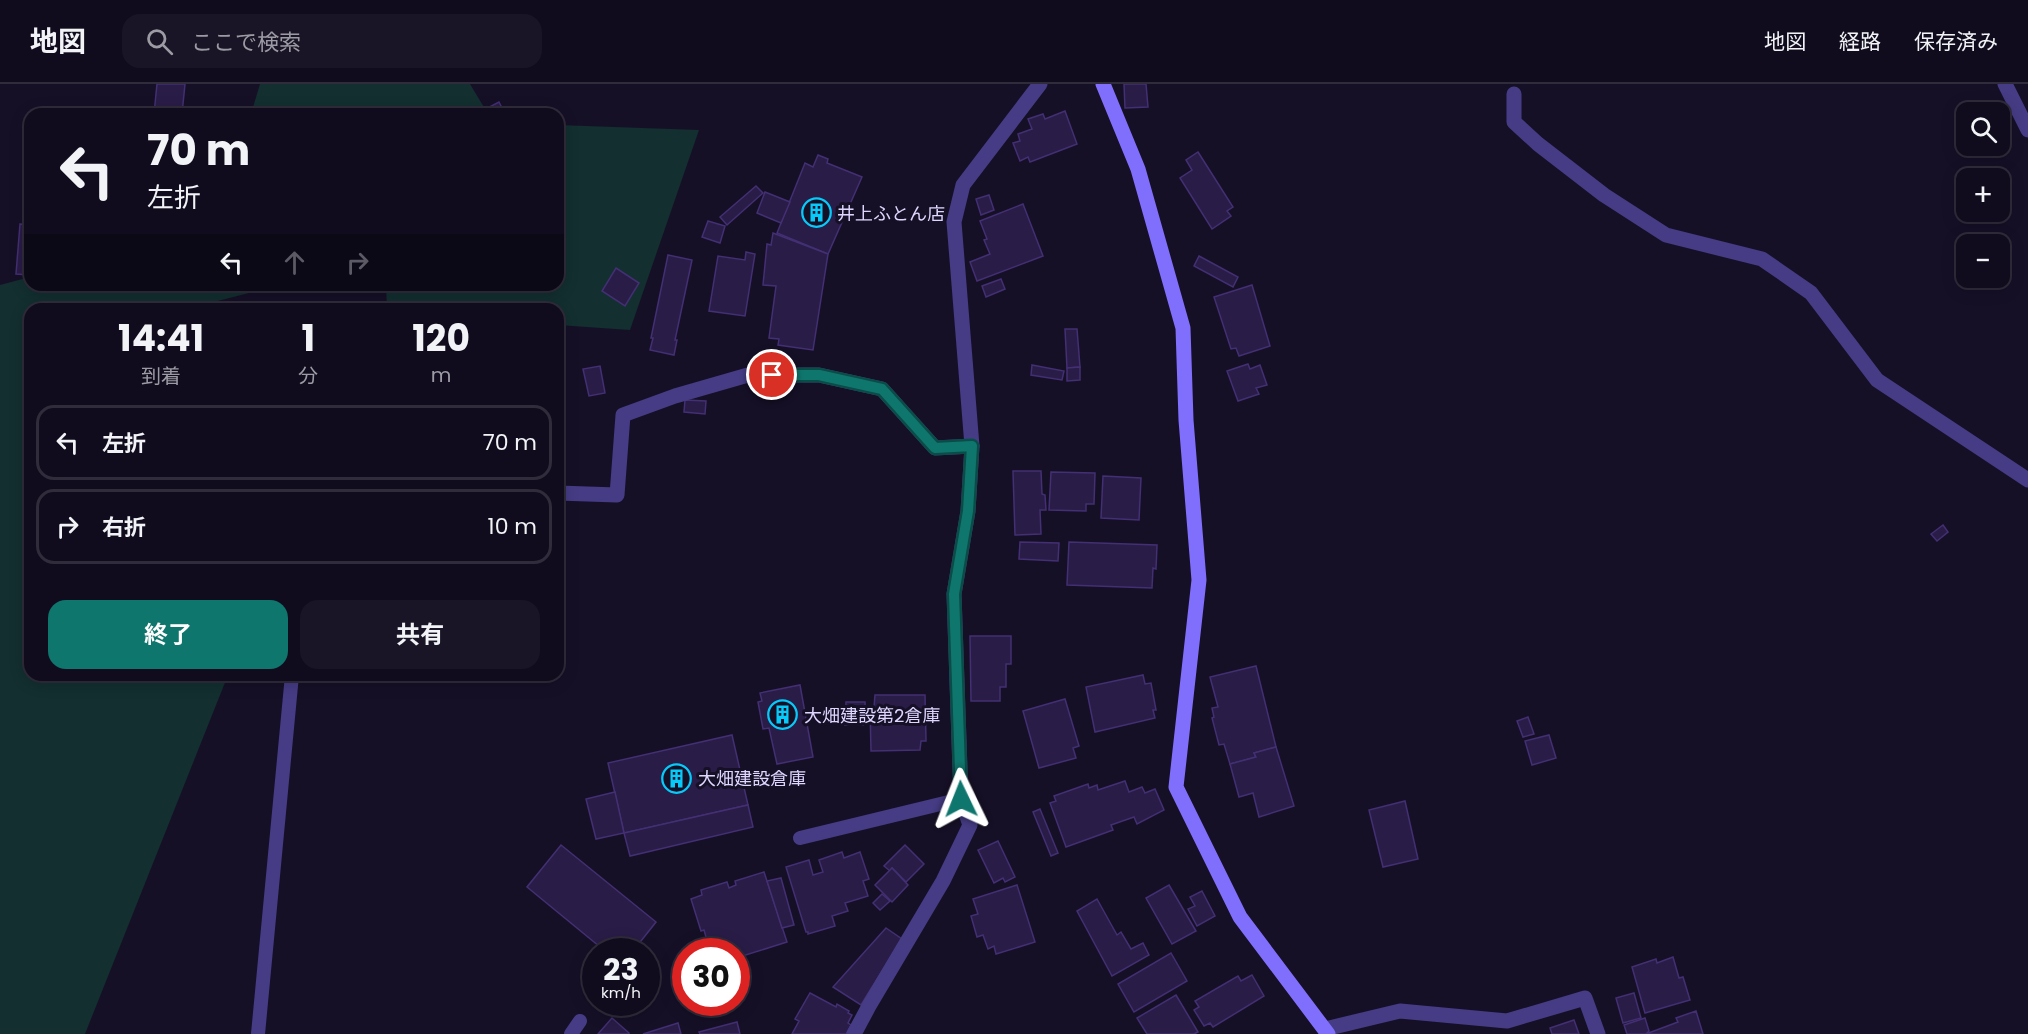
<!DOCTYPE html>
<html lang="ja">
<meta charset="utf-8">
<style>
body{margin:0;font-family:Poppins,"Noto Sans JP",sans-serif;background:#191526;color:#f1f3f6;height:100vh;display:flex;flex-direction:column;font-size:22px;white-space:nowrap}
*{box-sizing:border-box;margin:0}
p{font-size:20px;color:#9c9ba4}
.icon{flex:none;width:33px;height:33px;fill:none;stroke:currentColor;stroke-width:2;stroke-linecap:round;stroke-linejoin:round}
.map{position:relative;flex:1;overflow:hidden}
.panel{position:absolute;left:24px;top:219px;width:540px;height:378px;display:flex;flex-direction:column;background:#100c1d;border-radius:18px;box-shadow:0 3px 15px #0003,0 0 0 2px #302c3b}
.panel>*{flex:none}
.guide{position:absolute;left:24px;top:24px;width:540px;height:183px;border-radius:18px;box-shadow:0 3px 15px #0003,0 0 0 2px #302c3b;background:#100c1d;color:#f1f3f6;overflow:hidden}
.tools{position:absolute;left:1956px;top:18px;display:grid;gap:12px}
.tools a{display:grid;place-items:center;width:54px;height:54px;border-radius:12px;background:#100c1d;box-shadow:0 3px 15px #0003,0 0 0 2px #302c3b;font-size:30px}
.speed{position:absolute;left:582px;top:854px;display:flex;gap:12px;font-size:30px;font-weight:700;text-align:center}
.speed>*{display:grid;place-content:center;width:78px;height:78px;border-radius:50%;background:#100c1d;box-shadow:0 3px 15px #0003,0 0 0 2px #302c3b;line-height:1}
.speed small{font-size:15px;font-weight:400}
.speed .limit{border:9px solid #d22;background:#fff;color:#111}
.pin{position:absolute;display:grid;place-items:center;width:51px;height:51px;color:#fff;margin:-26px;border:3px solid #fff;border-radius:50%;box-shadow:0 2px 6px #0007}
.me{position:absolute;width:66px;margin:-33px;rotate:358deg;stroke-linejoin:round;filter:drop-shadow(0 0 4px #0008)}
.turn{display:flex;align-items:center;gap:21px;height:126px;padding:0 24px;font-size:27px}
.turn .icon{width:78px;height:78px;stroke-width:2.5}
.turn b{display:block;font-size:42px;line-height:51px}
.lanes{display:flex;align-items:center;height:57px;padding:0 24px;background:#0003;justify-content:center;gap:30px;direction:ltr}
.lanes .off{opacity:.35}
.eta{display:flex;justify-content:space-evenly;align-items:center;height:102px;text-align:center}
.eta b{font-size:36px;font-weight:700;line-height:42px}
.primary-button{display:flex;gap:12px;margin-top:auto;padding:12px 24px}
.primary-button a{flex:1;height:69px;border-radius:18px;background:#0f766e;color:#fff;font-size:24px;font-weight:700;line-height:69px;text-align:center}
.primary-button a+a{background:#191526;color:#f1f3f6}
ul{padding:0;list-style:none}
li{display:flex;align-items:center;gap:18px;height:75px;margin:0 12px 9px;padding:0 12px;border:3px solid #302c3b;border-radius:18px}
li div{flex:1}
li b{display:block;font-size:22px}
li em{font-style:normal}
header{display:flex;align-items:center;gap:36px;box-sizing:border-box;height:84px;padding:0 30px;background:#100c1d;border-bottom:2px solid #302c3b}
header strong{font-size:28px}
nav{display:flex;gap:33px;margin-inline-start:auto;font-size:21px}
.search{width:420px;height:54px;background:#191526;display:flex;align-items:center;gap:15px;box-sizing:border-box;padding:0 21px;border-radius:18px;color:#9c9ba4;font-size:22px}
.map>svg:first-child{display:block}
.green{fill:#132f30}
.building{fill:#291c47;stroke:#432f73;stroke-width:1.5}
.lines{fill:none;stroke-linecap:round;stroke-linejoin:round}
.lane{stroke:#453c85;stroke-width:14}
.street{stroke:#453c85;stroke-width:15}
.secondary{stroke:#806ffc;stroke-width:15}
.route-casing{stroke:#0a4d48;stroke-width:15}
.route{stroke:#0f766e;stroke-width:10}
.labels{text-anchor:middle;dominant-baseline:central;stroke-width:6;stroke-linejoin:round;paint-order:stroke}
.poi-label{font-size:18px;fill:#dfd6fe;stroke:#161027;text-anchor:start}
</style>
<header>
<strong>地図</strong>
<div class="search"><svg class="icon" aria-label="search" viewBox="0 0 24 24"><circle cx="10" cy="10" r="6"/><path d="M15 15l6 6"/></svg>ここで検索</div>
<nav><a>地図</a><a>経路</a><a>保存済み</a></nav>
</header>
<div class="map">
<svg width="2028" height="950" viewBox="0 0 2028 950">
<rect width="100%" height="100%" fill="#161027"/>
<g class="green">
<polygon points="260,0 470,0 488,30 251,30"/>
<polygon points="558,41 699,46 630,246 558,241 558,225 387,225 386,201 558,201"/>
<polygon points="30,193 30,201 280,201 186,225 30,225 30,591 228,591 85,950 0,950 0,201"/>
</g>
<g class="building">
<polygon points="157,0 185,0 182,30 154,30"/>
<polygon points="1124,0 1146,0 1148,23 1125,24"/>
<polygon points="499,18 505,30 479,30 478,29"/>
<polygon points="1065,27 1077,60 1030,78 1028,73 1020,77 1013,59 1020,57 1018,50 1032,45 1028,35 1043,30 1045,35"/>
<polygon points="1198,68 1233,123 1227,127 1231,132 1212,145 1180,94 1192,86 1186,76"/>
<polygon points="818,71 828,75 827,79 862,93 828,170 777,149 805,79 813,83"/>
<polygon points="756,102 763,109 727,141 720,133"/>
<polygon points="765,108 790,118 781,139 757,129"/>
<polygon points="989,111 994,126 981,131 976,115"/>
<polygon points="1023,120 1043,172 977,197 970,178 990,170 984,156 987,155 980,137"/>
<polygon points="708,137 725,142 720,159 702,153"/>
<polygon points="20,140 30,141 30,191 16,190"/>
<polygon points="773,149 828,170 813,266 778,261 779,255 769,254 776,202 763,201 767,160 771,161"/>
<polygon points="746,168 755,170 745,232 709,227 718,172 745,176"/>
<polygon points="668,171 692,176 675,256 677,256 674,271 650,266 653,254 651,254"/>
<polygon points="1199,172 1238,193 1233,203 1194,182"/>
<polygon points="616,184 639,199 625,222 602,207"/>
<polygon points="1001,195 1005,205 986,213 982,202"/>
<polygon points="1252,201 1270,262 1239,272 1236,264 1231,265 1214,213"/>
<polygon points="1065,245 1077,245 1080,283 1067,284"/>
<polygon points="1248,280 1250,285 1260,281 1267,301 1256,304 1259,310 1238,317 1227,287"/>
<polygon points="1032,281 1064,287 1062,296 1031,291"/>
<polygon points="600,282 605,309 589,312 583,285"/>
<polygon points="1080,283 1080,296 1067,297 1067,284"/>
<polygon points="685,316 706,317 705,330 684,328"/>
<polygon points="1013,387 1041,387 1042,410 1045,411 1046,426 1040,426 1041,450 1015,451"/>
<polygon points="1051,388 1095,389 1094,420 1086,420 1086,427 1049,426"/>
<polygon points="1103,392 1141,394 1139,436 1101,434"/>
<polygon points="1943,441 1948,448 1937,457 1931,450"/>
<polygon points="1020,458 1059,459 1058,477 1019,475"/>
<polygon points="1069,458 1157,461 1156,485 1153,484 1152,504 1067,501"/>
<polygon points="970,552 1011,552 1011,580 1006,580 1006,603 1000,603 1000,617 971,617"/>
<polygon points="1256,582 1276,663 1254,669 1256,673 1230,680 1224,660 1219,661 1212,634 1214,633 1212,624 1218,623 1210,593"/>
<polygon points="1143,591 1145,600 1151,599 1156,626 1153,626 1155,634 1095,648 1086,603"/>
<polygon points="800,601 813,673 777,680 769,644 763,645 758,618 762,617 760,609"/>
<polygon points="875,611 925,611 926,657 921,657 920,666 871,667 870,623 874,623"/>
<polygon points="1065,615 1079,662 1073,664 1076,674 1039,684 1023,627"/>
<polygon points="846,618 865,618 866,641 845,641"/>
<polygon points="1528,633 1534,650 1523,653 1517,637"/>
<polygon points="732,651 748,721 624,749 608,679"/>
<polygon points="1549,651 1556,674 1532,681 1525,657"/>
<polygon points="1276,663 1294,722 1259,733 1253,709 1239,713 1230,680 1256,673 1254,669"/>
<polygon points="1125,697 1129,708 1142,703 1145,709 1155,705 1164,726 1137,740 1134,733 1111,741 1113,746 1066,763 1050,719 1056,717 1054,712 1088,700 1089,704 1097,701 1098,706"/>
<polygon points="615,708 624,749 596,755 586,715"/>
<polygon points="1405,717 1418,775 1383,783 1369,726"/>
<polygon points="748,721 753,743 630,772 624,749"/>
<polygon points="1040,725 1058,769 1051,772 1033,728"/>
<polygon points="998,757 1015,793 1005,798 1003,794 994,799 978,766"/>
<polygon points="561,761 656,838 633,867 605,867 527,803"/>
<polygon points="905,761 924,780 906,798 892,784 890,787 884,782"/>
<polygon points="842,768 844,774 860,768 869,795 863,797 868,812 845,819 848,827 832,832 835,842 808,850 808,848 806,848 786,783 809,776 813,791 823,788 819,776"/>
<polygon points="892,784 908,801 892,818 875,801"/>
<polygon points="764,788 787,858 736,874 736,867 710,867 704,846 701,847 691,815 702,811 701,806 727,798 729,804 736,801 735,797"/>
<polygon points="781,794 794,841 782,844 767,797"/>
<polygon points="1017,801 1035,858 996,870 994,862 988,865 983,851 977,853 971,832 978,830 973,815"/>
<polygon points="1169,801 1196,847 1172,860 1146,814"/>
<polygon points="1202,807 1215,832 1197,842 1188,825 1195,822 1190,813"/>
<polygon points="882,810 890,817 880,826 873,819"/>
<polygon points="1097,815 1117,851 1121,848 1131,865 1143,859 1149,871 1112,892 1077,827"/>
<polygon points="886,844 902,855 861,921 833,903"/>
<polygon points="1171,869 1187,897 1134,928 1118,900"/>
<polygon points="1673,873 1679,894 1683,893 1690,916 1645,929 1632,883 1656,875 1657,879"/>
<polygon points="1252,891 1264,912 1213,943 1210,939 1204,942 1194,926 1199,923 1195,917 1238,892 1241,897"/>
<polygon points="810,909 836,923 837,920 849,927 848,929 852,931 848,939 851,941 846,950 792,950 799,937 795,935"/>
<polygon points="1634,909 1641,934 1623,939 1616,914"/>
<polygon points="1176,911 1198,948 1194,950 1147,950 1137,934"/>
<polygon points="1696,927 1703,950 1646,950 1678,938 1676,934"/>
<polygon points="612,934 629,949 629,950 598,950"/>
<polygon points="1645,934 1649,947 1646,950 1627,950 1624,941"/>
<polygon points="1574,936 1579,950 1552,950 1550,944"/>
<polygon points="737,938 740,950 700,950 699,948"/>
<polygon points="678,939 681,950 643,950"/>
</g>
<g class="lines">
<g class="lane">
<polyline points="800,754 961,715"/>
<polyline points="258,950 292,591"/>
<polyline points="571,950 580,937"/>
</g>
<g class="street">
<polyline points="2005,0 2028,46"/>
<polyline points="1514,10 1514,38 1538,60 1604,111 1666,151 1762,175 1811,209 1877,296 2028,396"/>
<polyline points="558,409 617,411 623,331 675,312 748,291 819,291 882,305 935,364 972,362"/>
<polyline points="1325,945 1400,927 1507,937 1585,914 1598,950"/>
<polyline points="854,950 869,922 943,797 970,741 961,715 954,510 968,427 972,362 954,138 963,101 1040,0"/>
</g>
<polyline class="secondary" points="1103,0 1138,85 1183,244 1186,336 1199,496 1176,703 1240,833 1328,950"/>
</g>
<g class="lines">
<defs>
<polyline id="route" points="772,291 819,291 882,305 935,364 972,362 968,427 954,510 961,715"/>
</defs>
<use href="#route" class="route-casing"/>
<use href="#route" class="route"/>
</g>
<defs>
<symbol id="building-ring" viewBox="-11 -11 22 22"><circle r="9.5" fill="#161027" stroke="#06cbfa" stroke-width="1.5"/><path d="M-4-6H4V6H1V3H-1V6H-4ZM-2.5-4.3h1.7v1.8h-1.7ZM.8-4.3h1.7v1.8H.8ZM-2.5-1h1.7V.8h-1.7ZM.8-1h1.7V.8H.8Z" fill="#06cbfa"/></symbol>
</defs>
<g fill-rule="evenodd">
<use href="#building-ring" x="800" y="112" width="33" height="33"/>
<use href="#building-ring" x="766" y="614" width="33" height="33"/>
<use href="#building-ring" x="660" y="678" width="33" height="33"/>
</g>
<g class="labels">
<g class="poi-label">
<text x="837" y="129">井上ふとん店</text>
<text x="804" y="631">大畑建設第2倉庫</text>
<text x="698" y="694">大畑建設倉庫</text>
</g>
</g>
</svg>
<div class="tools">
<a><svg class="icon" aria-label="search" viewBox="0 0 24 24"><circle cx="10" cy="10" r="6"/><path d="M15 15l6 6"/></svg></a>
<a>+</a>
<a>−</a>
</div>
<div class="speed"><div>23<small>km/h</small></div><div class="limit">30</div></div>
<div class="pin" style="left:772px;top:291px;background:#d93025"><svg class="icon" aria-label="arrive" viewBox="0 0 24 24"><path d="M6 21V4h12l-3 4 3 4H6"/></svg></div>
<svg class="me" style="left:961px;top:715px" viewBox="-20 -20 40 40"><path d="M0-17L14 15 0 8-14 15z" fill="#0f766e" stroke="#fff" stroke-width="4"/></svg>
<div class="guide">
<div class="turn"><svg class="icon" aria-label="left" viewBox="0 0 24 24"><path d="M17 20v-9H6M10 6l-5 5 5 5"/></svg><div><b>70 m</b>左折</div></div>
<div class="lanes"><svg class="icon" aria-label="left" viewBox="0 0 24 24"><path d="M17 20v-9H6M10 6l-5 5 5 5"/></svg><svg class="icon off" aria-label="ahead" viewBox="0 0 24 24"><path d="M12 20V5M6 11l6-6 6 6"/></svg><svg class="icon off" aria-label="right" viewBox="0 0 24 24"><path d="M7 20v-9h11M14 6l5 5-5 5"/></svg></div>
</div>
<section class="panel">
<div class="eta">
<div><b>14:41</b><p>到着</p></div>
<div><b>1</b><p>分</p></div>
<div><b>120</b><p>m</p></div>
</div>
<ul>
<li><svg class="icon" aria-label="left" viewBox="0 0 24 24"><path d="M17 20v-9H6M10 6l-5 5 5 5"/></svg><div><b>左折</b></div><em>70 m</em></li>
<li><svg class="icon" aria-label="right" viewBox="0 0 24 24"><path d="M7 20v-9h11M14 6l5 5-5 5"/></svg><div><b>右折</b></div><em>10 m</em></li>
</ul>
<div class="primary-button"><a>終了</a><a>共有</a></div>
</section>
</div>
